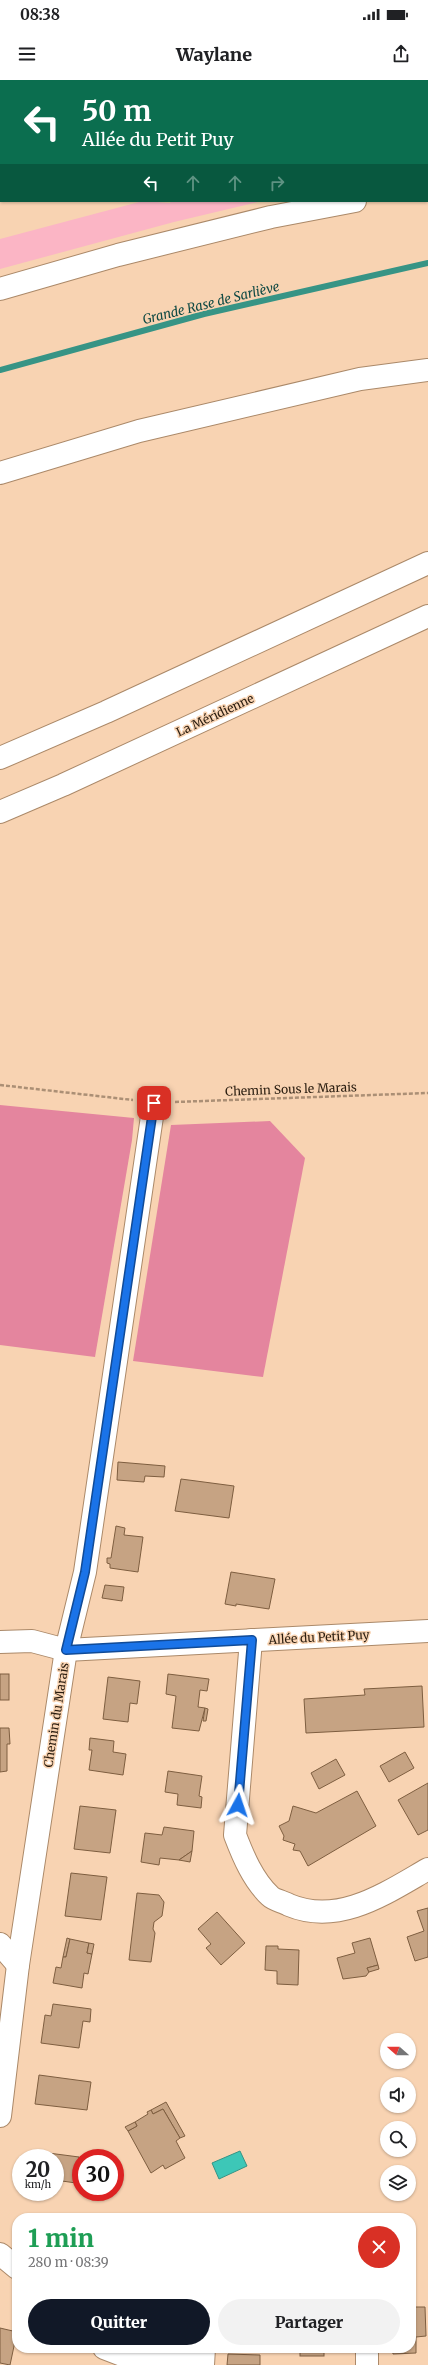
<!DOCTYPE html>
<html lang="fr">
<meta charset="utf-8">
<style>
body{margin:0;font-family:Merriweather,serif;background:#f2f2f2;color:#202124;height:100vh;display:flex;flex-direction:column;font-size:15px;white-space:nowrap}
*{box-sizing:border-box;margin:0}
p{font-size:13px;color:#757577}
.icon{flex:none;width:22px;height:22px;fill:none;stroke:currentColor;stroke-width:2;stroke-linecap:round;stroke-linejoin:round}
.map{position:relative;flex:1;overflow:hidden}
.side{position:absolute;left:12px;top:2133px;width:404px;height:140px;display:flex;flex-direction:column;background:#fff;border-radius:16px;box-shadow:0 1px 3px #0004}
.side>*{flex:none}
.top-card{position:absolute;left:0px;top:0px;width:428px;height:122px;box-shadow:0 1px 3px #0004;background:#0b6e4f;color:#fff;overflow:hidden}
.needle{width:26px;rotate:291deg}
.buttons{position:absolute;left:380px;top:1953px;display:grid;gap:8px}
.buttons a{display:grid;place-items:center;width:36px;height:36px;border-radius:50%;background:#fff;box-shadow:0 1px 3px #0004;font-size:20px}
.speed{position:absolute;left:12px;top:2069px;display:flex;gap:8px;font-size:20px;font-weight:700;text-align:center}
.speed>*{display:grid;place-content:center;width:52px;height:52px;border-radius:50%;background:#fff;box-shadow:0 1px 3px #0004;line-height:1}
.speed small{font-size:10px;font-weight:400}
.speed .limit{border:6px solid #d22;background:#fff;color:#111}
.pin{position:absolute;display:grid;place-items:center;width:34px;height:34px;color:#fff;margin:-17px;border-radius:8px;box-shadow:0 2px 6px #0006}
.me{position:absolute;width:44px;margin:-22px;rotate:5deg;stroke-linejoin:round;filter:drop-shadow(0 0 3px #0008)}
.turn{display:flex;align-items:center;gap:14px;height:84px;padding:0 16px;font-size:18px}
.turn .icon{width:52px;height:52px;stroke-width:2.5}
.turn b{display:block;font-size:28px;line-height:34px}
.lanes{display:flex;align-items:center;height:38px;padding:0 16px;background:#0003;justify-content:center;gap:20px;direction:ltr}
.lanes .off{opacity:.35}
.round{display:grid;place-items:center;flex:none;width:42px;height:42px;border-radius:21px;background:#f2f2f2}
.headline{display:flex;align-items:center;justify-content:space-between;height:68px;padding:0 16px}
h1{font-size:24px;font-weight:800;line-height:30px;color:#1e9e55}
.action{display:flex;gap:8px;margin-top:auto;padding:8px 16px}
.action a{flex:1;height:46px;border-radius:24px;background:#111827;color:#fff;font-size:16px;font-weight:800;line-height:46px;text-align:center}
.action a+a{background:#f2f2f2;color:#202124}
.status{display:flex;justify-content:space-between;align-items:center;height:28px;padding:0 20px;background:#fff;direction:ltr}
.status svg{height:11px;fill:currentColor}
header{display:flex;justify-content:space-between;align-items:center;height:52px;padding:0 16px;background:#fff;font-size:18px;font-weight:800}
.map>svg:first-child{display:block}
.green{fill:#fbb5c5}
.forest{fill:#e4859e}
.water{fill:#3dc7b7;stroke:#379485}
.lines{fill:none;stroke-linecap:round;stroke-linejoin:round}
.stream{stroke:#379485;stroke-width:6}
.building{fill:#c6a383;stroke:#7e5e40}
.service-casing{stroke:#ab8969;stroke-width:13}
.minor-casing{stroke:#ab8969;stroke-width:24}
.motorway-casing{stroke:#ab8969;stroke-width:24}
.path{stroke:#ab8f75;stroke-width:2.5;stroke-dasharray:4 2;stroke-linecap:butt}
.service{stroke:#fff;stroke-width:11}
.minor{stroke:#fff;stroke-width:22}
.motorway{stroke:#fff;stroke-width:22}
.route-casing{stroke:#114b97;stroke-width:10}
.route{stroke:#1a73e8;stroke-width:7}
.labels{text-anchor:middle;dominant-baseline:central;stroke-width:3;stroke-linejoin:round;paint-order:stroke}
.street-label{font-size:12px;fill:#291c0f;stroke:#f8d3b2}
.water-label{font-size:13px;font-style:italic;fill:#104a44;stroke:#f8d3b2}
</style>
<div class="status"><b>08:38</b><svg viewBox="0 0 49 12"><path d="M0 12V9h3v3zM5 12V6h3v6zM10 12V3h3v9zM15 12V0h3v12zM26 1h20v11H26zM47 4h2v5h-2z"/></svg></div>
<header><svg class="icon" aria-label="menu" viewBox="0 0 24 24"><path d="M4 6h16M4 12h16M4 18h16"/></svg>Waylane<svg class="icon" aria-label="share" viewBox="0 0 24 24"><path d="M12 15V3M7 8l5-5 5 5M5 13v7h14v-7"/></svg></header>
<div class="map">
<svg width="428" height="2285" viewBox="0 0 428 2285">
<rect width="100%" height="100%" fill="#f8d3b2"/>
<polygon class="green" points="143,121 170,123 171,121 262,121 174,142 0,189 0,159"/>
<g class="forest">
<polygon points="0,1025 134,1038 132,1060 95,1277 0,1265"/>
<polygon points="270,1041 305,1078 263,1297 133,1281 171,1045"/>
</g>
<polygon class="water" points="240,2071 247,2086 219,2099 212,2083"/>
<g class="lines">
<polyline class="stream" points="0,290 204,234 428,183"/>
</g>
<g class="building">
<polygon points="118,1382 165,1386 164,1397 145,1396 144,1402 117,1400"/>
<polygon points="181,1399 234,1406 229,1438 175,1431"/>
<polygon points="116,1446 125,1448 124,1455 143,1457 138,1492 110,1488 110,1484 107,1483 107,1478 111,1478"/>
<polygon points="231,1492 275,1499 269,1529 236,1524 236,1526 225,1524"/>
<polygon points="105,1505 124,1507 122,1521 102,1518"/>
<rect x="0" y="1594" width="9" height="26"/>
<polygon points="168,1594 209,1599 207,1611 200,1610 198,1627 205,1628 199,1651 172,1648 176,1616 166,1614"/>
<polygon points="108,1597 140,1601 137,1624 130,1623 128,1642 103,1639"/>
<polygon points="422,1606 424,1647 306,1653 304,1619 365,1615 364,1609"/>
<polygon points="205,1628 208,1629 206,1641 203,1641"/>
<polygon points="0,1648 9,1648 10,1664 7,1664 7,1691 0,1692"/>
<polygon points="90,1658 114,1661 113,1672 126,1674 123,1695 89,1690 92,1670 89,1670"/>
<polygon points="405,1672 414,1688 389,1702 380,1686"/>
<polygon points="336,1679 345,1695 319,1709 311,1693"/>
<polygon points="168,1691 202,1696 199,1716 202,1717 201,1728 177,1725 178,1714 165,1712"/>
<polygon points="428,1703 428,1750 418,1755 398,1720"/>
<polygon points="357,1711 376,1746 308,1786 300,1771 293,1770 295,1764 283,1760 284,1756 279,1746 289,1741 293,1726 316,1733"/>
<polygon points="80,1726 116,1730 110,1773 74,1769"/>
<polygon points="164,1747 194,1751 192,1771 179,1780 160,1778 159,1785 141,1782 145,1753 162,1755"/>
<polygon points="192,1771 190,1782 179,1780"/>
<polygon points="71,1793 107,1797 101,1840 65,1836"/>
<polygon points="137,1813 159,1815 164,1822 162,1836 154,1842 153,1849 155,1853 151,1882 129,1880"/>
<polygon points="428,1828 428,1877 415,1881 407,1857 424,1851 417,1831"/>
<polygon points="217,1832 245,1863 221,1885 206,1868 211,1864 198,1849"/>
<polygon points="67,1858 70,1859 66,1877 63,1877"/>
<polygon points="370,1858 378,1885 367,1888 369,1892 366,1896 343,1899 337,1878 355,1873 352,1863"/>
<polygon points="70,1859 89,1863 87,1873 92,1874 88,1894 84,1893 82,1908 53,1903 56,1887 61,1888 63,1877 66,1877"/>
<polygon points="89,1863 94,1864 92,1874 87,1873"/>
<polygon points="266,1866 278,1866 278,1869 299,1870 298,1905 277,1904 277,1891 265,1890"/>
<polygon points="378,1885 379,1889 369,1892 367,1888"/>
<polygon points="53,1924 91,1929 90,1942 83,1941 79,1968 41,1963 45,1935 51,1936"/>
<polygon points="39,1995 91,2002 87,2030 35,2024"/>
<polygon points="166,2022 185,2056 180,2058 163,2029 153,2034 151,2030"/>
<polygon points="163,2029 180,2058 176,2061 185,2078 165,2089 163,2085 151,2093 128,2051 137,2046 135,2042 148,2034 147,2032 151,2030 153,2034"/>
<polygon points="135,2042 137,2046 128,2051 125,2047"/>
<polygon points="33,2071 79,2077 76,2103 55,2100 55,2078 32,2078"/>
<polygon points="411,2227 425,2227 426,2256 416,2257 416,2273 393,2274 392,2268 411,2268"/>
<polygon points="0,2248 17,2252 10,2285 0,2283"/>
<rect x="300" y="2268" width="24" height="8"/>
<polygon points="228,2274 260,2275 260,2285 227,2285"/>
</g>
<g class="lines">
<defs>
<polyline id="service" points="380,0 380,1"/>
<g id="minor">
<polyline points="427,106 428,106"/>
<polyline points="0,209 118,175 271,137 355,121"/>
<path d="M251 1560 235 1755C243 1776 253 1800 270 1816 274 1820 284 1822 289 1825 339 1846 386 1813 428 1789"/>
<polyline points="0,1562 32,1561 66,1570 428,1551"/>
<polyline points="0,1864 18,1885"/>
<polyline points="0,2036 18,1885 66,1570 85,1492 154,1023"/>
<polyline points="0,2174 17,2188"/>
<polyline points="104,2268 130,2278 203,2285 204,2268"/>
<polyline points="367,2268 367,2285"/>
</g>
<g id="motorway">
<polyline points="0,393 139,351 360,299 428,290"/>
<polyline points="0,678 106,632 428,483"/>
<polyline points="0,732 63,705 428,536"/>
</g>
</defs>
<use href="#service" class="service-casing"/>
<use href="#minor" class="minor-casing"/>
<use href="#motorway" class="motorway-casing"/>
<g class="path">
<polyline points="356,0 356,1"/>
<polyline points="169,1 169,0"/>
<polyline points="0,1005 133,1020"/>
<polyline points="175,1022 428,1013"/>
</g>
<use href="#service" class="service"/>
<use href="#minor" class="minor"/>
<use href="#motorway" class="motorway"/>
</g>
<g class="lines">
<defs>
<polyline id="route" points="154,1023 85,1492 66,1570 252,1560 238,1725"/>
</defs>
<use href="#route" class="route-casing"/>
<use href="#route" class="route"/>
</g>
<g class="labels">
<g class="street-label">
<text transform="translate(215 635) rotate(-25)">La Méridienne</text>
<text transform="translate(291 1009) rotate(-2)">Chemin Sous le Marais</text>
<text transform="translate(319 1557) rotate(-3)">Allée du Petit Puy</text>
<text transform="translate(56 1635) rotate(-81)">Chemin du Marais</text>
</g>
<g class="water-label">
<text transform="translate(211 223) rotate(-14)">Grande Rase de Sarliève</text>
</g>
</g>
</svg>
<div class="buttons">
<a><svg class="needle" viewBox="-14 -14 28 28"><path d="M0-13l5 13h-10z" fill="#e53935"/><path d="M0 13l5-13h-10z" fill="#757577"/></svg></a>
<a><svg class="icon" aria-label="sound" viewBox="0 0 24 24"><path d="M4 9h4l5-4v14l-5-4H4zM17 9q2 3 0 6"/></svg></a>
<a><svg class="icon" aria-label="search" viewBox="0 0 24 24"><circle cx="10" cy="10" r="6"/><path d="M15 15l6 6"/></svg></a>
<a><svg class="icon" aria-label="layers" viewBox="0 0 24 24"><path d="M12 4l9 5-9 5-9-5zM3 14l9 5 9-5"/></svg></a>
</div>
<div class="speed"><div>20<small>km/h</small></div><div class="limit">30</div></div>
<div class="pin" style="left:154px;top:1023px;background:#d93025"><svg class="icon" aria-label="arrive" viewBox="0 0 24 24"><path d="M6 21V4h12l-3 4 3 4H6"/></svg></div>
<svg class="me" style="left:238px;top:1725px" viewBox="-20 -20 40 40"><path d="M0-17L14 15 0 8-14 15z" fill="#1a73e8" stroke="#fff" stroke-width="4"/></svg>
<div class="top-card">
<div class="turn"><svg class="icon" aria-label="left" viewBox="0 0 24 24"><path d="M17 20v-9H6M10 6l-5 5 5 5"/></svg><div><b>50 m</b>Allée du Petit Puy</div></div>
<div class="lanes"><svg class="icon" aria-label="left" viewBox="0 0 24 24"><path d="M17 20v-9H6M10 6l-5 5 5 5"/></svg><svg class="icon off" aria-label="ahead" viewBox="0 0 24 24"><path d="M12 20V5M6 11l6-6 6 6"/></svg><svg class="icon off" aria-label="ahead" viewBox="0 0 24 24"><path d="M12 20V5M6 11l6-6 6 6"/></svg><svg class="icon off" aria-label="right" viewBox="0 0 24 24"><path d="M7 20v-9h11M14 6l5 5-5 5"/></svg></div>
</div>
<section class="side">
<div class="headline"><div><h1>1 min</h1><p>280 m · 08:39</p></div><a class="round" style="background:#d93025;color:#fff"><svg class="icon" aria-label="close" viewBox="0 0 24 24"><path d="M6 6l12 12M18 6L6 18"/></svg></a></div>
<div class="action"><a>Quitter</a><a>Partager</a></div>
</section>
</div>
